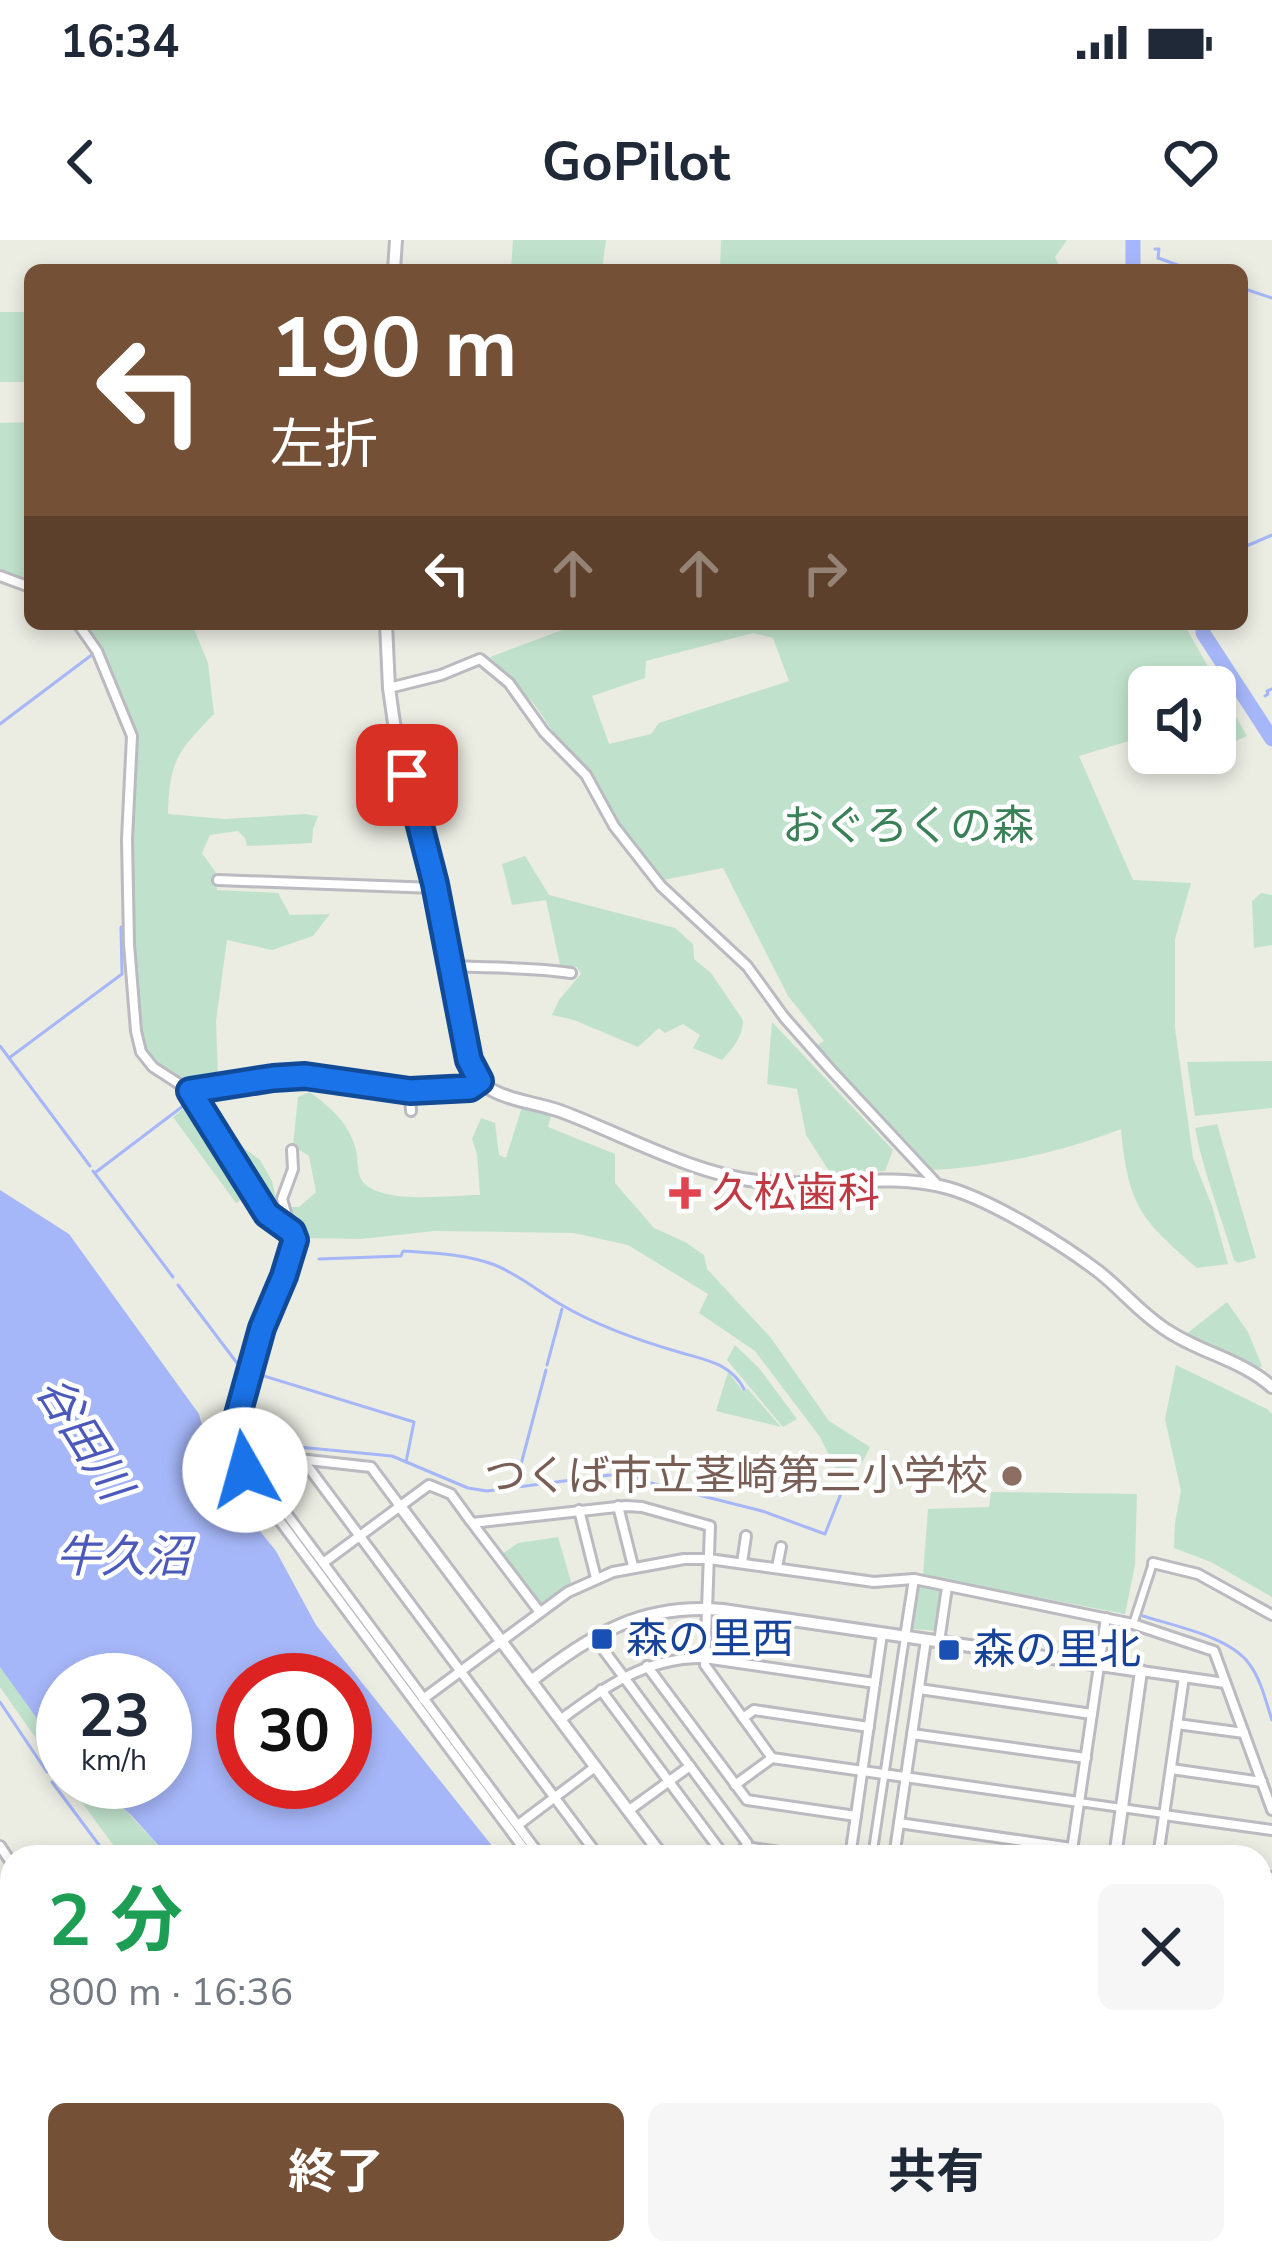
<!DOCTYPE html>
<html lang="ja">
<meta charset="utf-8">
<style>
body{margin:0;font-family:"Nunito Sans","Noto Sans JP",sans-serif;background:#f6f6f7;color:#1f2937;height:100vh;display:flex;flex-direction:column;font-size:45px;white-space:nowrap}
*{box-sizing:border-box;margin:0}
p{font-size:39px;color:#747a83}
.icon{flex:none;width:66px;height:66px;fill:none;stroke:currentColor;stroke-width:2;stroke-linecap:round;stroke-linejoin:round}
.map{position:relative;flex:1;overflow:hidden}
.drawer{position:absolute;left:0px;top:1605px;width:1272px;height:420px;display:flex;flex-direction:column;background:#fff;border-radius:36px 36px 0 0;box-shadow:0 6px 18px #0003}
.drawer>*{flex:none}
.hud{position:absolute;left:24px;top:24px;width:1224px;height:366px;border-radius:18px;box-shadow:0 6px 18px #0003;background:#745037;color:#fff;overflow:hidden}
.buttons{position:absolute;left:1128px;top:426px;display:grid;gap:24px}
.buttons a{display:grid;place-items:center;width:108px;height:108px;border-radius:18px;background:#fff;box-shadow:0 6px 18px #0003;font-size:60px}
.speed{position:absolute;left:36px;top:1413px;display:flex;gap:24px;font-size:60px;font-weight:700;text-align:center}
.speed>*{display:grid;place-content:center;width:156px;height:156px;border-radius:50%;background:#fff;box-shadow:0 6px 18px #0003;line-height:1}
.speed small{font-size:30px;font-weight:400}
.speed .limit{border:18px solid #d22;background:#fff;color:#111}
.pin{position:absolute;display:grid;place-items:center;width:102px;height:102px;color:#fff;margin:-51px;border-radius:24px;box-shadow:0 6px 18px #0006}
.me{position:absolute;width:132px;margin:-66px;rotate:353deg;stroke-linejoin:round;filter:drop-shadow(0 0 9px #0008)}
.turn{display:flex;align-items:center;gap:42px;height:252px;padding:0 48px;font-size:54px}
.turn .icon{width:156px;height:156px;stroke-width:2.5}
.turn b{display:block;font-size:84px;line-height:102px}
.lanes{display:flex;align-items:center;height:114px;padding:0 48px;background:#0003;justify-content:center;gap:60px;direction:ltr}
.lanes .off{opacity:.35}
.round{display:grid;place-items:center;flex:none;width:126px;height:126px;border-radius:18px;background:#f6f6f7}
.headline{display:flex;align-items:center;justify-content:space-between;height:204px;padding:0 48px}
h1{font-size:72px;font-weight:700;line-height:90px;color:#1e9e55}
.button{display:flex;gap:24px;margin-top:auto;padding:24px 48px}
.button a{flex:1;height:138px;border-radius:18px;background:#745037;color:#fff;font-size:48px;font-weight:700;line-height:138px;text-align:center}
.button a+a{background:#f6f6f7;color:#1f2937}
.status{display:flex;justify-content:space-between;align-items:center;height:84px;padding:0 60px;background:#fff;direction:ltr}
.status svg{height:33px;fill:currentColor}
header{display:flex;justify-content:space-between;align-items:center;height:156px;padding:0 48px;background:#fff;font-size:54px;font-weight:700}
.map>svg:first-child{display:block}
.green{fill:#c0e2cc;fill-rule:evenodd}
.water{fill:#a6b7f9;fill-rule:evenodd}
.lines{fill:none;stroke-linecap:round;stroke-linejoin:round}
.stream{stroke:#a6b7f9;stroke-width:3}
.river{stroke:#a6b7f9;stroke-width:15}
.pedestrian-casing{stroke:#babac0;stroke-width:12}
.minor-casing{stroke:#babac0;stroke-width:14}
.tertiary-casing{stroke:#babac0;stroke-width:16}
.pedestrian{stroke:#fff;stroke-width:6}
.minor{stroke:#fff;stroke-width:8}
.tertiary{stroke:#fff;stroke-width:10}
.route-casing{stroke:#114b97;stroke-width:30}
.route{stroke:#1a73e8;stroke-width:21}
.health-dot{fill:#e0444e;stroke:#fff;stroke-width:4.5}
.education-dot{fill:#8d6e63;stroke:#fff;stroke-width:4.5}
.transit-dot{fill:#1a4fb4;stroke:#fff;stroke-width:4.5}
.labels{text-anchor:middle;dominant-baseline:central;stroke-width:9;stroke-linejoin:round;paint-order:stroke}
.park-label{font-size:42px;fill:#3a8157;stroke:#fff}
.health-label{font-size:42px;fill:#be3a42;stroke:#fff;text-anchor:start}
.education-label{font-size:42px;fill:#785e54;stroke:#fff;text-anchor:end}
.transit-label{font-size:42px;fill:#164399;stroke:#fff;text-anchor:start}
.water-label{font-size:45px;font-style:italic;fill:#4a59ba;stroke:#fff}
</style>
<div class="status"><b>16:34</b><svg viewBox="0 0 49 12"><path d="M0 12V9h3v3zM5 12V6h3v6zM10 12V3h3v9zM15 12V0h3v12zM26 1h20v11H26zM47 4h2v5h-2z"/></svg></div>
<header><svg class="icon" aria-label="back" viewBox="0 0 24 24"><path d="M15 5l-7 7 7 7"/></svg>GoPilot<svg class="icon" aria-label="heart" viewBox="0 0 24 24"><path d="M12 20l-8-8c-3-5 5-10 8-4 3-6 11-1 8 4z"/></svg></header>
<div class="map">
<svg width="1272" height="2025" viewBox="0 0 1272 2025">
<rect width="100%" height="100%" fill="#ebece2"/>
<g class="green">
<polygon points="513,0 606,0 602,30 511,30"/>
<polygon points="721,0 1067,0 1055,17 1061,30 720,30"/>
<polygon points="30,72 30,142 0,142 0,72"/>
<polygon points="30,182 30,343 0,332 0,183"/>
<path d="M82 384H192L208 423 214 474C178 511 169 521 168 574L224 579 305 574 318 576 313 589 312 603 247 606 245 598 238 591 210 595 202 613 217 634V650L278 653 290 675 330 674 313 696 272 710 227 700 216 781 218 837 209 855 218 880 234 901 260 920 272 941 278 967H299L316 952 309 916 293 906 298 857 310 852C332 869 349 883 356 910 358 919 357 932 361 939 376 966 453 955 480 955L477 914 472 899 481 878 495 883 499 915 506 918 522 867 551 876 548 887 615 914V943L654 988 685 1002 704 1015 707 1029 771 1098 829 1181 870 1207 861 1225 837 1231 820 1197 755 1111 699 1073 708 1054 628 1005 574 993 434 991 361 999 298 998 295 990 270 972 198 858 191 843 159 829 143 806 138 786 131 652 135 500C126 458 107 418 82 384Z"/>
<path d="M578 384H1184L1247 496 1215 510V447H1149V495L1079 516 1133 640 1191 643 1175 699V788L1193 918 1212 966 1228 1024 1197 1028C1140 979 1128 965 1121 889 1062 912 997 926 933 930L816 806 824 801 788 756 723 628 663 640 610 573 534 464 490 417ZM753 393 773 398 789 441 659 483 651 494 609 504 592 456 645 438 646 421Z"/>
<path d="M525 616 549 655 675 688 693 704 694 719 711 733 743 780C743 797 733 808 722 820L693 808 700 795 683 784 665 793 659 788 638 807 574 780 552 775 559 760 581 734 577 727 560 725 546 660 512 665 502 624Z"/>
<polygon points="1261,653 1272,655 1272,705 1254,708 1252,661"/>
<polygon points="772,782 893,910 885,931 831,934 806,895 797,849 767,844"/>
<polygon points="1272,821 1272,868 1195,876 1187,822"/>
<polygon points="192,862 247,956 236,963 173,877"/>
<path d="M1217 884 1256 1018 1238 1023 1234 1020C1221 976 1203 931 1195 888Z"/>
<polygon points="1227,1062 1248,1092 1262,1126 1258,1129 1185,1095"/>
<polygon points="735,1105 759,1128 797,1179 783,1187 727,1120"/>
<polygon points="1176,1125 1267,1169 1272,1174 1272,1357 1211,1322 1174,1308 1175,1283 1181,1251 1165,1179"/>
<polygon points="728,1132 742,1150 748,1149 781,1187 716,1171"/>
<polygon points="991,1252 1137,1254 1135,1325 1125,1374 923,1335 928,1269 989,1267"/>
<polygon points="558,1297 572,1345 539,1364 502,1314 518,1303"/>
<polygon points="920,1345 944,1351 939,1391 913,1389"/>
<polygon points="0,1427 63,1515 63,1537 59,1531 61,1527 56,1527 0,1447"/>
<polygon points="67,1542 101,1544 169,1617 122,1617"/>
</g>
<g class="water">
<path d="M0 950 69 994 199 1174 216 1237 276 1311 316 1385 501 1617H169L131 1575 95 1542H165V1440H63V1515L0 1427ZM243 1440H345V1542H243Z"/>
<polygon points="575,2013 802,2013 814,2025 583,2025"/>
</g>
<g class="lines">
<g class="stream">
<polyline points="1155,9 1159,9 1158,18 1192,30"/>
<polyline points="1242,48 1272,58"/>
<polyline points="1242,308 1272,295"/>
<polyline points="1265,456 1268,454 1267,451 1272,449"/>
<polyline points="0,484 93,414"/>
<polyline points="0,806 90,926"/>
<polyline points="9,818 122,734 121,687"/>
<polyline points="93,931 173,1037"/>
<polyline points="96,932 187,863"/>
<path d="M319 1019 401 1016 403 1011C434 1013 466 1014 495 1025 519 1035 538 1051 560 1064 597 1086 640 1101 682 1113 707 1120 731 1124 744 1149"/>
<polyline points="178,1045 243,1131"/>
<polyline points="547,1125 562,1069"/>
<polyline points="241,1129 283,1020"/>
<polyline points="254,1133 414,1182 406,1222"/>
<polyline points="257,1203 392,1216 468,1248 487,1251 626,1233 651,1243 762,1271 825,1294 842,1251"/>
<polyline points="515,1247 546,1130"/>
<path d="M1143 1376C1174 1386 1232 1397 1250 1425 1261 1440 1266 1462 1272 1480"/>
<polyline points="0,1462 47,1532"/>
<polyline points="52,1542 108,1617"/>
<polyline points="447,2013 455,2025"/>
</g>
<g class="river">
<polyline points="1133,0 1133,30"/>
<polyline points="1203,384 1203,393 1272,499"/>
</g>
<defs>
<g id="pedestrian">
<polyline points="1133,1384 1153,1323"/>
<polyline points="1079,1562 1164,1574"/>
<polyline points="872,1617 905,1397"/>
</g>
<g id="minor">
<polyline points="0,336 30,347"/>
<polyline points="78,384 97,411 132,496 127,599 129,704 136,791 141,812 153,827 190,851 267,974 291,992 295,1001 284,1036 262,1088 238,1173 236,1194 240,1211 541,1617"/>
<polyline points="389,448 441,435 480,419 509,443 544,492 586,535 614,586 661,646 747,726 784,777 829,828 935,942"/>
<polyline points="218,640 435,648"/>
<path d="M451 726C492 728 531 727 571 733"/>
<polyline points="190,851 273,838 305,836 410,851 469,848 480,841"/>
<polyline points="410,851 411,871"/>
<polyline points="291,991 282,959 293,929 292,910"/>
<polyline points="244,1220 251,1242 530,1617"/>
<polyline points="303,1220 599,1617"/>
<polyline points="256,1235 280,1217 371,1227 400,1266"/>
<polyline points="618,1266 633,1326"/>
<polyline points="579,1270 596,1338"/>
<polyline points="473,1284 539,1371"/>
<polyline points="323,1323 429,1245 451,1254 472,1283 626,1266 642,1267 710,1286 705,1425 772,1518 1079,1562"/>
<polyline points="742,1323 746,1296"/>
<polyline points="1153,1323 1198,1334 1272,1375"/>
<polyline points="777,1327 781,1307"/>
<polyline points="594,1397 747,1603 746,1607"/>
<polyline points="905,1397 914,1339"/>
<polyline points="939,1402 947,1347"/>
<polyline points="647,1426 747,1560 856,1576"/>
<polyline points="1141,1431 1225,1443"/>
<polyline points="919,1449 1092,1474"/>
<polyline points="601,1450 725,1617"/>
<polyline points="423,1459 568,1352 613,1332 684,1319 709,1319 874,1342 914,1339 1133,1384 1214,1411 1272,1570"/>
<polyline points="743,1478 754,1470 869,1487"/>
<path d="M560 1480C605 1447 646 1417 704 1418L875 1443"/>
<polyline points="1177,1484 1244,1493"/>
<polyline points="912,1494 1086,1518"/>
<polyline points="1171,1529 1262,1542"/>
<polyline points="735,1545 772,1518"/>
<polyline points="628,1571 690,1526"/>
<polyline points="1164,1575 1272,1590"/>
<polyline points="899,1583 1072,1608"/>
<polyline points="518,1585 595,1527"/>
<polyline points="0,1606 12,1624"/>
<polyline points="732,1617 746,1607 812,1617"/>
<polyline points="850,1617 882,1394"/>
<polyline points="894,1617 926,1400"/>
<polyline points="1071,1617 1106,1378"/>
<polyline points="1158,1617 1184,1437"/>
<polyline points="1260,1636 1272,1637"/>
<polyline points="0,1680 12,1670"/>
<polyline points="1260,1682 1272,1684"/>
<polyline points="1267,1733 1272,1700"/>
<polyline points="1260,1779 1272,1781"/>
<polyline points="1260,1826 1272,1828"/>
<polyline points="1260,1873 1272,1874"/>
<polyline points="1260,1919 1272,1921"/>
<polyline points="0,1959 12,1964"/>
<polyline points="1260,1966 1272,1968"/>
<polyline points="168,2013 200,2025"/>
<polyline points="350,2013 357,2025"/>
<polyline points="825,2013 834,2025"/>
<polyline points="836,2013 845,2025"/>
<polyline points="894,2013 903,2025"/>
<polyline points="153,2025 163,2013"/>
<polyline points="239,2025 259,2013"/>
<polyline points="966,2025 973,2013"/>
<polyline points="1098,2025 1100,2013"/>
<polyline points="1268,2025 1272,1997"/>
</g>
<g id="tertiary">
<polyline points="394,30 396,0"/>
<path d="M386 384 389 448 394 483 428 611 469 820C473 832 479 843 490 849 511 861 537 863 560 871 620 893 693 934 757 941 820 949 886 931 948 948 993 961 1061 1003 1099 1032 1123 1051 1142 1075 1168 1091 1201 1113 1242 1120 1272 1147"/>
<polyline points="400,1266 663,1617"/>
<path d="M531 1441C593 1394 641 1363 723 1370L1141 1431 1115 1617"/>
<polyline points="984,2013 1037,2025"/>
<polyline points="1054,2025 1056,2013"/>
</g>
</defs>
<use href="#pedestrian" class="pedestrian-casing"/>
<use href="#minor" class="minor-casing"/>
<use href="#tertiary" class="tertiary-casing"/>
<use href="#pedestrian" class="pedestrian"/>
<use href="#minor" class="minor"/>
<use href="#tertiary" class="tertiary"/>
</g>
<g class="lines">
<defs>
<polyline id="route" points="245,1230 236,1198 237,1178 262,1088 284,1036 295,1000 292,992 267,974 190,851 273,838 305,836 410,851 470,848 480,841 469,820 435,644 407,535"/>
</defs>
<use href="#route" class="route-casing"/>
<use href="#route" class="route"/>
</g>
<path class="health-dot" d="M679 935h12v12h12v12h-12v12h-12v-12h-12v-12h12z"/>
<circle class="education-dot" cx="1012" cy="1236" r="12"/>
<g class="transit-dot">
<rect x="590" y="1387" width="24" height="24" rx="6"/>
<rect x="937" y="1398" width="24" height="24" rx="6"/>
</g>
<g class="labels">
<g class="park-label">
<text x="908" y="586">おぐろくの森</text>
</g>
<g class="health-label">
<text x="712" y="953">久松歯科</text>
</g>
<g class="education-label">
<text x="988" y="1236">つくば市立茎崎第三小学校</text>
</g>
<g class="transit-label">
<text x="626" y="1399">森の里西</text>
<text x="973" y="1410">森の里北</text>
</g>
<g class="water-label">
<text transform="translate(83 1198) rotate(58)">谷田川</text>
<text x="123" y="1317">牛久沼</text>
</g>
</g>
</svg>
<div class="buttons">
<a><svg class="icon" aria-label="sound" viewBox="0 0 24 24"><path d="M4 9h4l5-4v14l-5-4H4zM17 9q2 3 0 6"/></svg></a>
</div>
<div class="speed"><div>23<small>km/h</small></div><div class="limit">30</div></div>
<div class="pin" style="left:407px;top:535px;background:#d93025"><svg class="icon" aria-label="arrive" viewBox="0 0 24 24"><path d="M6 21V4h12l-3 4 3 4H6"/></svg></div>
<svg class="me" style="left:245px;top:1230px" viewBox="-20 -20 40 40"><circle r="19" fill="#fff"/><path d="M0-13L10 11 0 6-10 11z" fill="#1a73e8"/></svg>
<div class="hud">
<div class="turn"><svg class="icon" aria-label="left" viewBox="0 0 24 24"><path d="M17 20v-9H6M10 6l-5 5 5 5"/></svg><div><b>190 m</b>左折</div></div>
<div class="lanes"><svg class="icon" aria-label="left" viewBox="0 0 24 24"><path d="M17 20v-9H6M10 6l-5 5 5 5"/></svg><svg class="icon off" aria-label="ahead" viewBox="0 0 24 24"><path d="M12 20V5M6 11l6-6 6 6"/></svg><svg class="icon off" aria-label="ahead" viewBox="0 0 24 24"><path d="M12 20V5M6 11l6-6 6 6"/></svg><svg class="icon off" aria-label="right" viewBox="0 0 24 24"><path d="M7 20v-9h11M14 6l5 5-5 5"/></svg></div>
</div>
<section class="drawer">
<div class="headline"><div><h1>2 分</h1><p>800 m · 16:36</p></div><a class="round"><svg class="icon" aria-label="close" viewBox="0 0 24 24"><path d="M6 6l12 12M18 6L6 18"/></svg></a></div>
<div class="button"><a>終了</a><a>共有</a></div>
</section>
</div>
